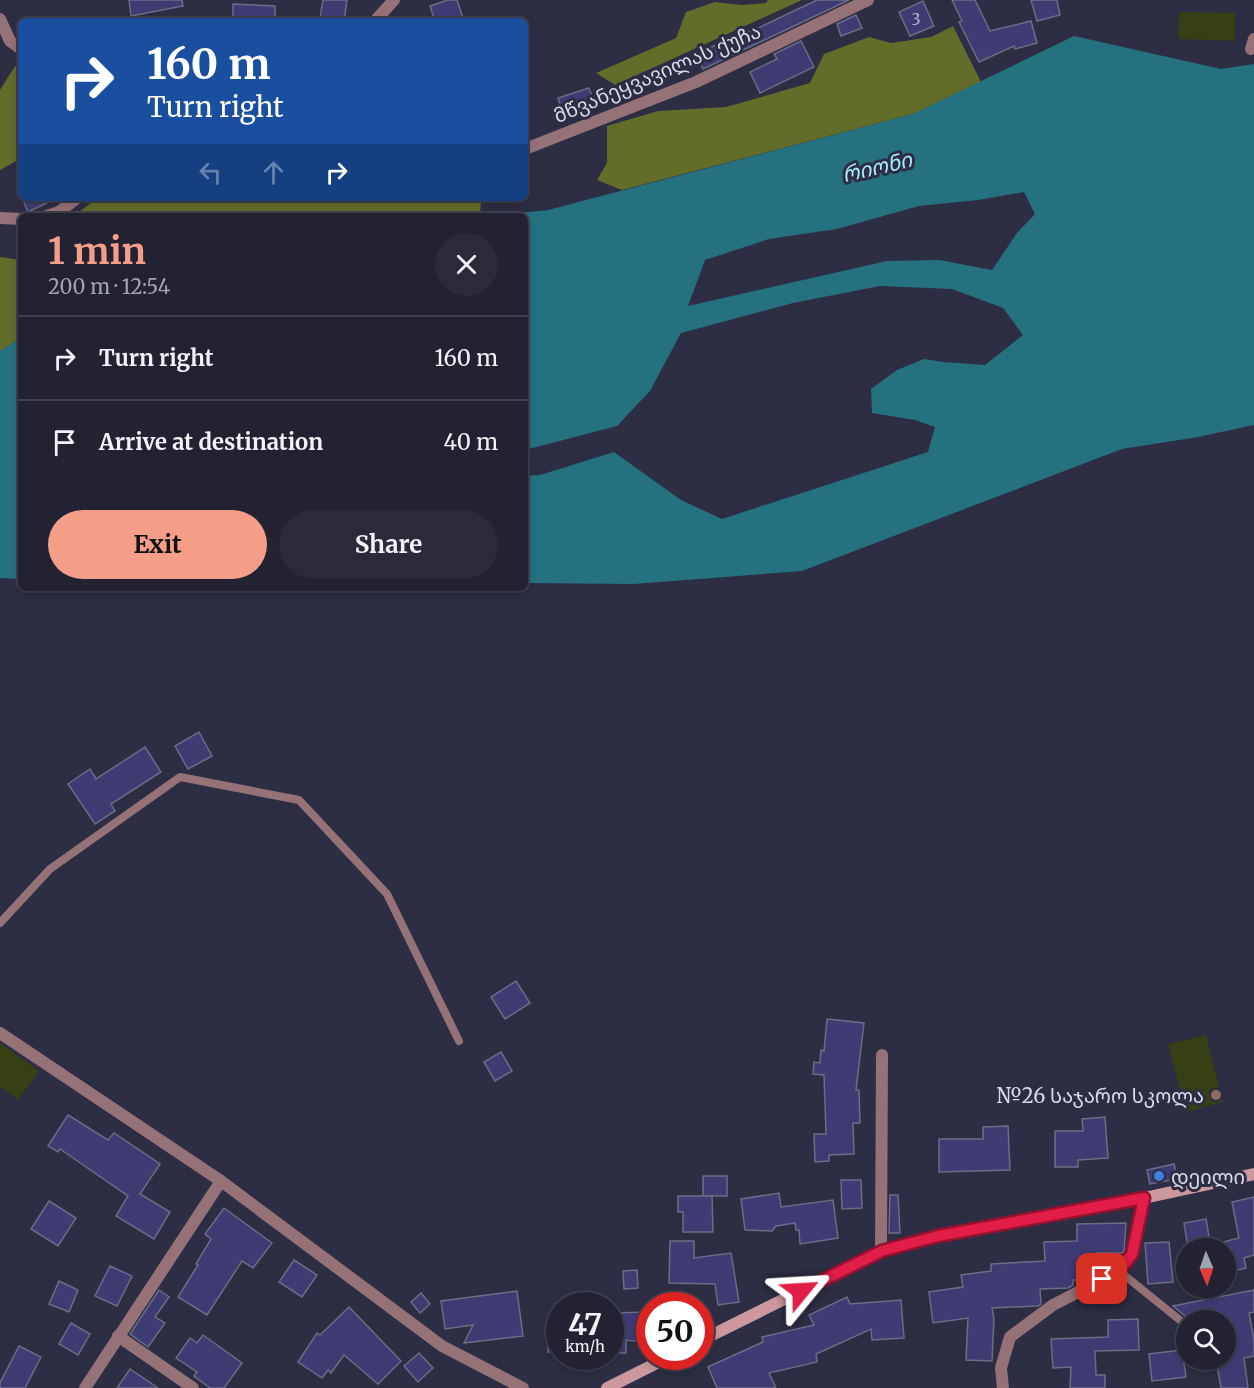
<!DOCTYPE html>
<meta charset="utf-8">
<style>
body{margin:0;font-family:Merriweather,"Noto Sans Georgian",serif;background:#2a2a3b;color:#f1f3f6;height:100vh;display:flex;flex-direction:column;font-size:22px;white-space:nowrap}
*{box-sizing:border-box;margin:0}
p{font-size:20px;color:#a2a4ac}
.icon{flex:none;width:33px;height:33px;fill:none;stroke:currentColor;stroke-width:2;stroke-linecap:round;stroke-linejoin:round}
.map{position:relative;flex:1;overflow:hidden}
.side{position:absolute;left:18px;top:213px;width:510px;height:378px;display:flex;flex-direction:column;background:#223;border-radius:9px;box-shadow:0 3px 9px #0003,0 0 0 2px #3f3f4e}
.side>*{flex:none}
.banner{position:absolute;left:18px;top:18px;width:510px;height:183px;border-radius:9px;box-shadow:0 3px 9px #0003,0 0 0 2px #3f3f4e;background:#1a4fa0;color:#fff;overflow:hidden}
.needle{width:39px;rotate:178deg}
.fabs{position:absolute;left:1176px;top:1238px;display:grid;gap:12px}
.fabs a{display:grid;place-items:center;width:60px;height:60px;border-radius:50%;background:#223;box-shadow:0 3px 9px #0003,0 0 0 2px #3f3f4e;font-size:30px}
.speed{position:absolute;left:546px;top:1292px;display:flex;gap:12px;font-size:30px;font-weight:700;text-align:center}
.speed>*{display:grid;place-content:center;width:78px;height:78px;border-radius:50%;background:#223;box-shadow:0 3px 9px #0003,0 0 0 2px #3f3f4e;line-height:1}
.speed small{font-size:15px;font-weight:400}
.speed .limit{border:9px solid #d22;background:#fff;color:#111}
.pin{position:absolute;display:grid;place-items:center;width:51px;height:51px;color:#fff;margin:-26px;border-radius:12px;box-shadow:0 3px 9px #0006}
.me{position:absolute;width:66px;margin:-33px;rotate:63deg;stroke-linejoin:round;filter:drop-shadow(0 0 4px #0008)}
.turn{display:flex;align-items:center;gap:21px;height:126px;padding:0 30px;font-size:27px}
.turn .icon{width:78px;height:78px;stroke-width:2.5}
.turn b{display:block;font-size:42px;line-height:51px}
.lanes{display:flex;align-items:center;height:57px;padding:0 30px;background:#0003;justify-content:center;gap:30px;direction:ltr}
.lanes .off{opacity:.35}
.round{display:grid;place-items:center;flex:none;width:63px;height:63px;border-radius:32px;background:#2a2a3b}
.headline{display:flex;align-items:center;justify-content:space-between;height:102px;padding:0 30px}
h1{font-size:36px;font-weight:700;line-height:45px;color:#f49e89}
.primary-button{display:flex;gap:12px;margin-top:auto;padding:12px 30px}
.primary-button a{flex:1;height:69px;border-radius:36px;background:#f49e89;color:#111;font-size:24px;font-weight:700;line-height:69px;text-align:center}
.primary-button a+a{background:#2a2a3b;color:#f1f3f6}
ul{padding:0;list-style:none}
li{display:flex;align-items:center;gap:18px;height:84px;padding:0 30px;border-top:2px solid #3f3f4e}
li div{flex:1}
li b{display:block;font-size:22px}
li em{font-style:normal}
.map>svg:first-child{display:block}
.green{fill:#373f15}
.forest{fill:#616d29}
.water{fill:#25717f;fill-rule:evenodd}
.building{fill:#3f3c74;stroke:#6b6c86;stroke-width:1.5}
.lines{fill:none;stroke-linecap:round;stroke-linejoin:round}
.service{stroke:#947277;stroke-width:8}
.minor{stroke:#947277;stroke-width:12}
.secondary{stroke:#cc979f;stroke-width:12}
.route-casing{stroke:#92132f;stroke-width:15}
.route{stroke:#e11d48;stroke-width:10}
.education-dot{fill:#8d6e63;stroke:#2d2d44;stroke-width:2}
.shop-dot{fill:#3f7fe0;stroke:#2d2d44;stroke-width:2}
.labels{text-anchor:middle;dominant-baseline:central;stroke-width:6;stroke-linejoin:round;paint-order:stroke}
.number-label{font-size:16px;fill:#b2b2cc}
.street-label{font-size:20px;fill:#d9dae9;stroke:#2d2d44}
.poi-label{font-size:20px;fill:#d9dae9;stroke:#2d2d44;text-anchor:end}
.water-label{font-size:21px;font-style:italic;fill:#a5edfd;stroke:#2d2d44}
</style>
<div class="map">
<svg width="1254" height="1388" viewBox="0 0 1254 1388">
<rect width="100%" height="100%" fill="#2d2d44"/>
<g class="green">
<polygon points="1179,12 1235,13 1235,41 1178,39"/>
<polygon points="1206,1035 1223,1102 1186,1112 1168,1044"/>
<polygon points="0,1043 39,1071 18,1100 0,1087"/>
</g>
<g class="forest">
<polygon points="768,0 802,0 615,85 596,73 676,38 686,12 715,2 742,5 766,3"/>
<polygon points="953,26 981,82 913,114 622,190 597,180 607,163 607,126 658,111 726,107 810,83 824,54 869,37 891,43 931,37"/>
<polygon points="15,66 21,67 21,155 18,160 0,170 0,90"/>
<polygon points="97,198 481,198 480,216 74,216"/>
<polygon points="0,257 21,260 21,338 0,351"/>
</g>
<g class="water">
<path d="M1074 36 1221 69 1254 64V425L1198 437 1122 449 802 571 634 584 525 583V476L540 475 614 452 681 500 722 519 928 452 935 427 915 420 872 413 871 389 897 370 924 359 943 362 985 365 1023 335 1003 308 952 289 880 286 793 303 681 333 650 391 617 426 525 450V216H487L548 210 913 114ZM1024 192 1035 214 1017 233 992 270 939 260 887 261 688 306 705 260 769 239 837 229 919 206 978 200Z"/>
<polygon points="21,338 21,579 0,578 0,351"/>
</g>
<g class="building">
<polygon points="129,0 182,0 183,6 131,16"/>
<polygon points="323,0 347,0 344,21 320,18"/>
<polygon points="448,0 457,0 464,21 435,21 430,6"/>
<polygon points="817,0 849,0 703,69 696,53 754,30"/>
<polygon points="952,0 975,0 990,31 1031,21 1037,43 1015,49 1014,46 979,62 959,22 962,21"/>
<polygon points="1031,0 1057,0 1060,15 1037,21"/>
<polygon points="923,1 934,26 910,36 899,12"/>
<polygon points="233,4 275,6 275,21 233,21"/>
<polygon points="856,15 862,28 841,36 837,24"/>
<polygon points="801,41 814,67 760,93 750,72 777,59 774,54"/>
<polygon points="589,88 596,108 564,119 558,98"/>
<polygon points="22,198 57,198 28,212"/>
<polygon points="199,732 212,756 188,769 175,746"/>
<polygon points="145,747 161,772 111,804 115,811 95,824 68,784 90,769 96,779"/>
<polygon points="516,981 530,1003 505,1019 491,997"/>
<polygon points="827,1019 864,1023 856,1090 859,1090 860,1123 853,1123 854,1154 829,1155 829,1161 815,1162 814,1134 826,1134 824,1075 813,1074 814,1062 820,1063 821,1050 824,1051"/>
<polygon points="501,1052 512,1071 495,1081 484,1062"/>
<polygon points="68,1115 108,1140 114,1133 160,1164 140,1194 170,1212 154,1239 116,1216 128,1196 60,1149 58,1152 48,1146"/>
<polygon points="1105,1117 1108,1158 1078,1160 1078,1167 1055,1167 1055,1131 1083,1131 1082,1119"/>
<polygon points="1008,1126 1010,1170 939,1172 939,1139 983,1139 983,1127"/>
<polygon points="1174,1164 1177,1179 1150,1184 1147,1170"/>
<rect x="703" y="1176" width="24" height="20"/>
<polygon points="841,1180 861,1180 862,1208 842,1209"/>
<polygon points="779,1193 781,1207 833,1200 838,1238 800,1244 799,1230 796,1230 795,1223 776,1226 772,1231 745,1230 741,1199"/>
<polygon points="890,1195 898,1195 900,1233 889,1233"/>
<polygon points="678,1196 712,1196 713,1232 683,1232 683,1212 678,1212"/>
<polygon points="1254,1197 1254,1255 1244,1258 1246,1268 1230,1272 1223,1242 1239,1238 1232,1202"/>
<polygon points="49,1201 76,1218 58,1246 31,1229"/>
<polygon points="224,1208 272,1243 253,1268 242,1261 207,1315 178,1297 198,1265 196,1264 211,1239 205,1234"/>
<polygon points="1206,1219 1211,1248 1188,1248 1184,1223"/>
<polygon points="1126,1223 1124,1250 1123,1253 1097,1253 1098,1273 1085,1279 1073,1280 1073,1285 1068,1288 1040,1289 1041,1304 1038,1306 992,1308 994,1319 992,1361 966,1360 968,1318 933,1323 929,1292 963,1287 961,1275 991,1271 991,1264 1045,1261 1044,1242 1077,1241 1077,1224"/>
<polygon points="670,1241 694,1241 694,1258 731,1253 739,1302 718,1305 715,1284 669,1283"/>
<polygon points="1169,1242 1173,1282 1148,1284 1145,1243"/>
<polygon points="294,1260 317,1275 302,1297 279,1282"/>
<polygon points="110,1266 132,1276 117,1306 95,1296"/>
<polygon points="637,1270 638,1288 624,1289 623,1271"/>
<polygon points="59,1281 78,1290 69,1312 49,1304"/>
<polygon points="159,1290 169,1297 155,1317 165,1323 148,1347 130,1334"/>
<polygon points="1254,1290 1254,1312 1249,1313 1254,1340 1254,1356 1244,1358 1248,1388 1221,1388 1216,1359 1226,1359 1226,1317 1190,1320 1173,1306"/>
<polygon points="517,1291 523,1336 464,1343 473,1325 445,1329 441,1301"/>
<polygon points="421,1293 430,1304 420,1313 411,1302"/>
<polygon points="847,1297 850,1304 901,1300 904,1338 872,1340 871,1329 816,1354 817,1362 769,1373 776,1388 717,1388 708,1367 763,1342 762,1337 814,1325 809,1315"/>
<polygon points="349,1307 401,1361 378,1384 344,1355 331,1373 328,1370 322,1378 298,1362 317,1333 320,1335"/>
<polygon points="650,1312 650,1343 626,1340 626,1353 610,1353 610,1313"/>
<polygon points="1138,1319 1139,1350 1095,1351 1096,1375 1105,1375 1105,1388 1070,1388 1071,1367 1053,1368 1051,1339 1108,1337 1108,1320"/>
<polygon points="71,1323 90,1334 78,1355 59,1344"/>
<polygon points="203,1335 242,1363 224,1388 210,1388 194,1376 197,1372 176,1358 190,1338 197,1343"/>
<polygon points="547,1339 560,1339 560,1352 548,1352"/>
<polygon points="19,1346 41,1357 25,1388 0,1388 0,1383"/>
<polygon points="1182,1350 1186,1377 1152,1381 1149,1354"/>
<polygon points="419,1353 433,1368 418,1382 404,1366"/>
<polygon points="130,1369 158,1388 117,1388"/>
</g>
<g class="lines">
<g class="service">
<polyline points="0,923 50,869 180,777 299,800 387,894 459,1041"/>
<polyline points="1119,1271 1186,1325"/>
</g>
<g class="minor">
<polyline points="0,19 10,41 21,49"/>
<polyline points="375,21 394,0"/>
<polyline points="1251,49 1254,39"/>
<polyline points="525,149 696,82 868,0"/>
<polyline points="47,216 59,212 77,198"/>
<polyline points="0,218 21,219"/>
<polyline points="0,1033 221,1181 442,1346 523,1388"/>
<polyline points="881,1251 882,1055"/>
<polyline points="118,1336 193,1388"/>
<polyline points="85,1388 221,1181"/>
<polyline points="1003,1388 1001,1368 1010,1337 1053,1305 1119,1271 1132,1254 1144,1198"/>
</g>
<g class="secondary">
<polyline points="700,1341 881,1251 938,1236 1144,1198 1254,1174"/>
<polyline points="607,1388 671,1356"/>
</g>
</g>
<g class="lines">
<defs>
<polyline id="route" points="801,1291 882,1251 900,1246 938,1236 1144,1198 1132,1254 1119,1271 1102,1279"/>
</defs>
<use href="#route" class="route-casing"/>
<use href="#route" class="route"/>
</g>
<circle class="education-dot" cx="1216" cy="1095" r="6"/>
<circle class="shop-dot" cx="1159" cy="1176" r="6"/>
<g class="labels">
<g class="number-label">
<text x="916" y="19">3</text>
</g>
<g class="street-label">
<text transform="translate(657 73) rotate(-23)">მწვანეყვავილას ქუჩა</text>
</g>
<g class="poi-label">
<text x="1204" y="1095">№26 საჯარო სკოლა</text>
<text x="1171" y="1176" text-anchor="start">დეილი</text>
</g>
<g class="water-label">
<text transform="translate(877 167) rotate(-13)">რიონი</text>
</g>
</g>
</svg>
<div class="fabs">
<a><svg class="needle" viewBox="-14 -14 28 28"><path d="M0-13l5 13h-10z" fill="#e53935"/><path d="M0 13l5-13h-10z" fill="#a2a4ac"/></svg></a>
<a><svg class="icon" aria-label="search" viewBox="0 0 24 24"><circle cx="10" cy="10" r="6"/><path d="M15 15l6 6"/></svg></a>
</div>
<div class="speed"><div>47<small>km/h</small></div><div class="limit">50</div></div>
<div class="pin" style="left:1102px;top:1279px;background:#d93025"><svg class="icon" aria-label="arrive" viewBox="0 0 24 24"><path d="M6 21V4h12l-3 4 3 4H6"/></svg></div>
<svg class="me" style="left:801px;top:1291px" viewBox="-20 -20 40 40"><path d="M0-17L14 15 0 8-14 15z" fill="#e11d48" stroke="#fff" stroke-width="4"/></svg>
<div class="banner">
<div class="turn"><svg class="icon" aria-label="right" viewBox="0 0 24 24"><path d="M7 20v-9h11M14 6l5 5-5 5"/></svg><div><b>160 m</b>Turn right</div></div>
<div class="lanes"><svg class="icon off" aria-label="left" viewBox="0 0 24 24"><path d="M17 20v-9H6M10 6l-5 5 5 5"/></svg><svg class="icon off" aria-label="ahead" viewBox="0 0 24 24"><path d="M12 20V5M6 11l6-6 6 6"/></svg><svg class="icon" aria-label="right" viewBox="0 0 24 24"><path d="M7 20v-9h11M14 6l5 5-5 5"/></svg></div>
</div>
<section class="side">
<div class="headline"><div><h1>1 min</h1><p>200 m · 12:54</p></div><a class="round"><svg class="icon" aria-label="close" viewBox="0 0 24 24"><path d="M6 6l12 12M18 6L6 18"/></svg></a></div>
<ul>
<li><svg class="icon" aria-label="right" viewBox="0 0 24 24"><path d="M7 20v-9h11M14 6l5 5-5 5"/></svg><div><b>Turn right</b></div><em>160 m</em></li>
<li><svg class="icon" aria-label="arrive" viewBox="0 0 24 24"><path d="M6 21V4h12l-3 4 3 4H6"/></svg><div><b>Arrive at destination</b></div><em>40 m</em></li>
</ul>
<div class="primary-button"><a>Exit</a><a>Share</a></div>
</section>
</div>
